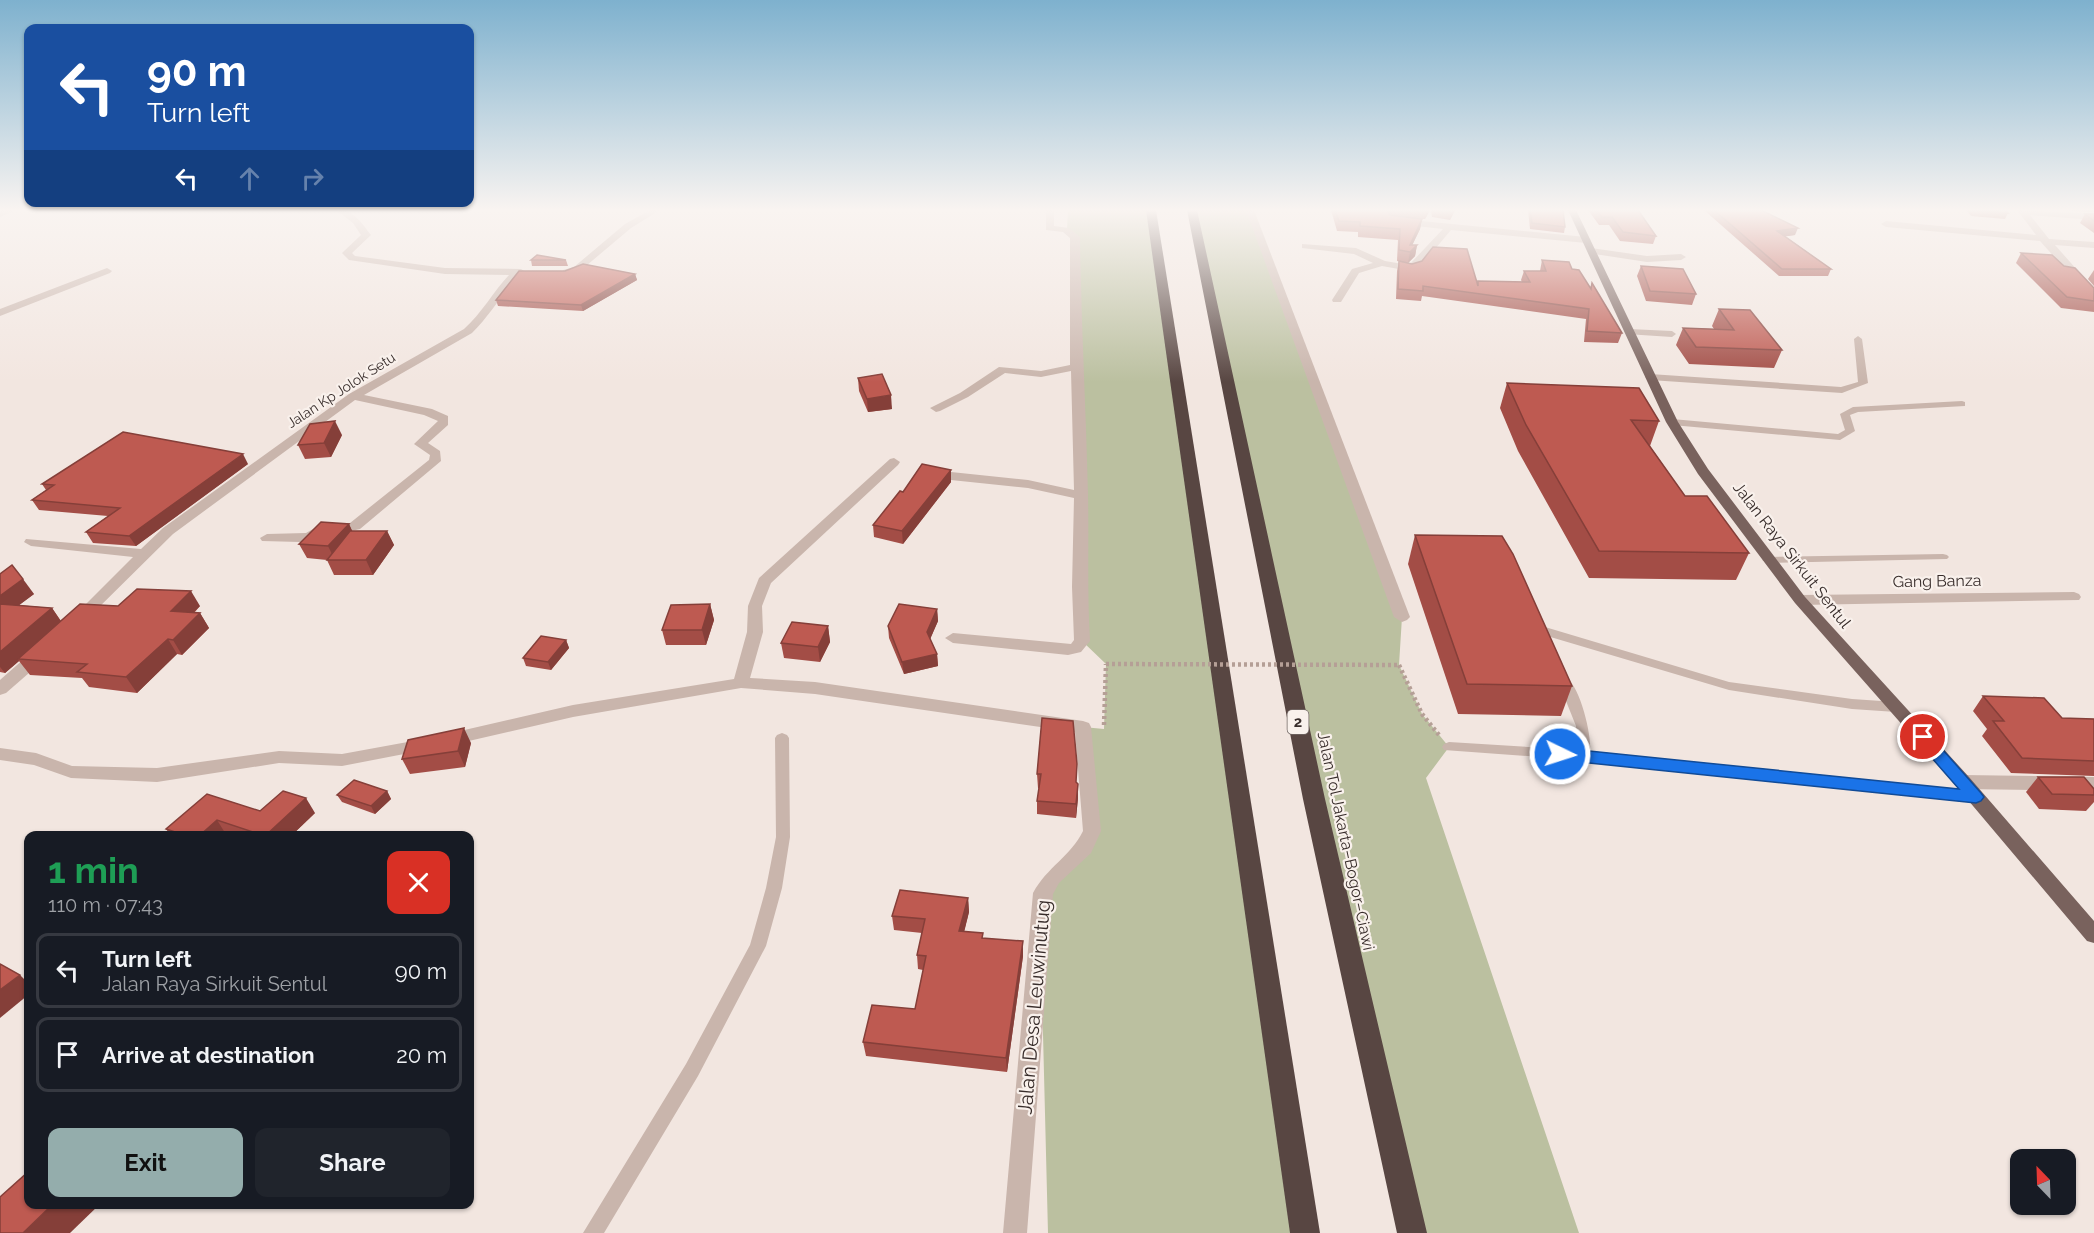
<!DOCTYPE html>
<meta charset="utf-8">
<style>
body{margin:0;font-family:Raleway,sans-serif;background:#20242c;color:#f1f3f6;height:100vh;display:flex;flex-direction:column;font-size:22px;white-space:nowrap}
*{box-sizing:border-box;margin:0}
p{font-size:20px;color:#9ea1a6}
.icon{flex:none;width:33px;height:33px;fill:none;stroke:currentColor;stroke-width:2;stroke-linecap:round;stroke-linejoin:round}
.map{position:relative;flex:1;overflow:hidden}
.details{position:absolute;left:24px;top:831px;width:450px;height:378px;display:flex;flex-direction:column;background:#171b24;border-radius:12px;box-shadow:0 2px 4px #0004}
.details>*{flex:none}
.top-card{position:absolute;left:24px;top:24px;width:450px;height:183px;border-radius:12px;box-shadow:0 2px 4px #0004;background:#1a4fa0;color:#fff;overflow:hidden}
.needle{width:39px;rotate:337deg}
.tools{position:absolute;left:2010px;top:1149px;display:grid;gap:12px}
.tools a{display:grid;place-items:center;width:66px;height:66px;border-radius:12px;background:#171b24;box-shadow:0 2px 4px #0004;font-size:30px}
.pin{position:absolute;display:grid;place-items:center;width:51px;height:51px;color:#fff;margin:-26px;border:3px solid #fff;border-radius:50%;box-shadow:0 2px 6px #0007}
.me{position:absolute;width:66px;margin:-33px;rotate:94deg;stroke-linejoin:round;filter:drop-shadow(0 0 4px #0008)}
.turn{display:flex;align-items:center;gap:21px;height:126px;padding:0 24px;font-size:27px}
.turn .icon{width:78px;height:78px;stroke-width:2.5}
.turn b{display:block;font-size:42px;line-height:51px}
.lanes{display:flex;align-items:center;height:57px;padding:0 24px;background:#0003;justify-content:center;gap:30px;direction:ltr}
.lanes .off{opacity:.35}
.round{display:grid;place-items:center;flex:none;width:63px;height:63px;border-radius:12px;background:#20242c}
.head{display:flex;align-items:center;justify-content:space-between;height:102px;padding:0 24px}
h1{font-size:36px;font-weight:700;line-height:45px;color:#1e9e55}
.action{display:flex;gap:12px;margin-top:auto;padding:12px 24px}
.action a{flex:1;height:69px;border-radius:12px;background:#94adac;color:#111;font-size:24px;font-weight:700;line-height:69px;text-align:center}
.action a+a{background:#20242c;color:#f1f3f6}
ul{padding:0;list-style:none}
li{display:flex;align-items:center;gap:18px;height:75px;margin:0 12px 9px;padding:0 12px;border:3px solid #363941;border-radius:12px}
li div{flex:1}
li b{display:block;font-size:22px}
li em{font-style:normal}
.map>svg:first-child{display:block}
.green{fill:#bbc0a0}
.lines{fill:none;stroke-linecap:round;stroke-linejoin:round}
.path{stroke:#b59f96;stroke-width:4.5;stroke-dasharray:3 3;stroke-linecap:butt}
.lane{fill:#c9b5ac;fill-rule:evenodd}
.street{fill:#c9b5ac;fill-rule:evenodd}
.primary{fill:#79625d;fill-rule:evenodd}
.highway{fill:#584642;fill-rule:evenodd}
.path-bridge{stroke:#b59f96;stroke-width:4.5;stroke-dasharray:3 3;stroke-linecap:butt}
.wall{fill:#a34d46}
.shaded-wall{fill:#853f39}
.building{fill:#be5a51;stroke:#853f39;stroke-width:1.5}
.route{fill:#1a73e8;stroke:#114b97;stroke-width:1.5}
.labels{text-anchor:middle;dominant-baseline:central;stroke-width:4.5;stroke-linejoin:round;paint-order:stroke}
.far-street-label{font-size:14px;fill:#382d2b;stroke:#f9f1ec}
.shield{fill:#f9f1ec;stroke:#726865;stroke-width:1.5}
.shield-label{font-size:15px;font-weight:bold;fill:#382d2b}
.street-label{font-size:16px;fill:#382d2b;stroke:#f9f1ec}
.near-street-label{font-size:20px;fill:#382d2b;stroke:#f9f1ec}
</style>
<div class="map">
<svg width="2094" height="1233" viewBox="0 0 2094 1233">
<rect width="100%" height="100%" fill="#f2e6e0"/>
<g class="green">
<polygon points="1068,210 1151,210 1305,1233 1048,1233 1042,994 1052,878 1084,848 1083,727 1104,729 1106,664 1082,641 1075,237 1067,230"/>
<polygon points="1192,210 1250,210 1402,617 1399,665 1422,714 1449,747 1426,778 1579,1233 1414,1233 1269,582"/>
</g>
<g class="lines">
<g class="path">
<polyline points="1399,665 1422,714 1439,735"/>
<polyline points="1104,725 1106,664"/>
</g>
<g class="lane">
<polygon points="1629,329 1672,331 1676,334 1672,337 1626,334 1626,330"/>
<polygon points="1858,336 1862,339 1868,383 1842,393 1650,380 1645,377 1650,374 1841,387 1858,382 1854,339"/>
<polygon points="1962,401 1965,402 1965,406 1858,412 1850,415 1855,431 1840,440 1672,425 1667,422 1672,419 1838,434 1845,430 1840,414 1853,407"/>
<polygon points="1943,554 1947,555 1949,557 1947,559 1768,563 1762,560 1768,557"/>
<polygon points="1537,619 1541,620 1545,627 1729,682 1852,699 1896,702 1901,704 1903,707 1901,710 1896,712 1852,709 1729,690 1537,633 1531,623"/>
<path d="M1564 677C1579 681 1592 735 1590 751L1975 792 1980 793 1982 797 1980 801 1975 802 1583 760 1444 750 1442 747 1444 744 1449 742 1577 750 1576 726 1558 681Z"/>
<polygon points="782,733 787,735 789,738 790,837 782,888 766,946 698,1076 604,1233 583,1233 686,1064 750,945 766,888 776,837 775,738 777,735"/>
</g>
<g class="street">
<polygon points="4,210 16,210 0,217 0,211"/>
<path d="M336 210C353 209 361 222 371 235L352 253 355 256 445 268 521 269 526 272C504 288 492 314 472 333L364 395 432 409 448 416V425L428 443 440 451 441 461 360 529 342 533 325 532 315 539 300 542 262 541 260 538 267 534 306 533 322 524 350 523 429 460 430 455 414 444 438 421 424 415 355 400 173 534 84 622H74L71 619 133 557 31 546 24 542 26 539 141 549 163 528 349 394 464 329C482 313 493 292 509 275L445 274 349 260 342 253 361 235 353 223Z"/>
<polygon points="650,210 660,210 631,228 580,271 563,274 563,270 574,267 625,224"/>
<path d="M1046 210H1054V226L1069 228 1080 237C1081 323 1086 408 1088 494 1089 543 1087 592 1090 641L1081 652 1068 655 953 643 945 638 953 633 1071 644 1074 640 1072 587 1074 498 1028 488 951 480 945 476 951 472 1028 480 1074 490 1071 371 1041 377 1005 373 968 397 940 411 936 412 930 408 960 393 999 367 1041 371 1070 365V238L1063 232 1046 230Z"/>
<polygon points="1246,210 1254,210 1410,617 1407,620 1402,622 1394,617"/>
<polygon points="2017,210 2094,214 2094,220 2030,215 2049,239 2094,242 2094,248 2055,245 2094,289 2094,298 2090,297 2040,241 1886,227 1881,224 1886,221 2036,235"/>
<polygon points="1401,219 1586,237 1591,240 1586,243 1451,230 1419,268 1410,271 1382,266 1359,273 1341,302 1333,302 1332,300 1352,269 1373,263 1354,254 1302,248 1302,244 1356,248 1385,261 1409,265 1443,229 1398,224 1397,222"/>
<polygon points="1591,248 1647,256 1681,254 1686,257 1681,260 1647,262 1588,253 1588,249"/>
<polygon points="107,268 112,271 110,273 0,316 0,309"/>
<path d="M894 458 900 462 898 465 771 583 762 606 763 632 750 678 815 682 1083 721 1089 723 1091 727 1101 831 1091 853 1059 883 1053 894 1027 1233H1003L1033 893C1047 867 1071 856 1083 831L1075 732 815 694 741 688 573 717 447 746 441 744 439 740 441 736 447 734 573 705 734 679 747 632 748 606 759 578 890 459Z"/>
<polygon points="2074,592 2079,594 2081,597 2079,600 1800,605 1793,600 1800,595"/>
<polygon points="39,650 47,655 45,659 6,693 0,695 0,680 33,651"/>
<polygon points="424,739 430,741 432,745 430,749 342,766 279,763 157,782 71,778 34,765 0,760 0,748 36,753 72,766 157,768 279,751 342,754"/>
<polygon points="1963,775 2094,777 2094,791 1963,789 1957,787 1954,782 1957,777"/>
</g>
<polygon class="primary" points="1568,210 1576,210 1678,422 1708,469 1805,597 1969,777 2094,921 2094,943 2087,941 1957,787 1795,603 1698,474 1666,422"/>
<g class="highway">
<polygon points="1146,210 1156,210 1320,1233 1290,1233"/>
<polygon points="1187,210 1197,210 1325,799 1427,1233 1397,1233 1303,799"/>
</g>
<polyline class="path-bridge" points="1106,664 1399,665"/>
</g>
<g class="wall">
<polygon points="1331,210 1430,210 1425,219 1422,219 1420,229 1412,245 1417,245 1415,256 1408,263 1397,261 1398,240 1358,237 1358,232 1337,231"/>
<polygon points="1431,210 1455,210 1450,220 1432,217"/>
<polygon points="1528,210 1563,210 1565,227 1564,233 1530,229"/>
<polygon points="1588,210 1638,210 1656,236 1653,244 1620,241 1609,225 1599,225"/>
<polygon points="1704,210 1761,210 1795,235 1785,236 1831,269 1828,276 1779,276"/>
<polygon points="1966,210 2005,210 2008,213 2005,219 1971,216"/>
<polygon points="2071,210 2094,210 2094,212 2072,211"/>
<polygon points="2085,214 2094,214 2094,233 2080,223"/>
<polygon points="2021,253 2064,266 2094,288 2094,312 2061,308 2016,263"/>
<polygon points="531,260 566,260 568,266 532,266"/>
<polygon points="1542,260 1572,269 1590,288 1592,283 1622,333 1618,343 1584,342 1586,319 1422,296 1421,301 1396,299 1397,271 1399,261 1477,284 1478,281 1522,282 1521,280 1524,271 1540,271"/>
<polygon points="1641,266 1696,294 1692,305 1646,301 1637,276"/>
<polygon points="2094,270 2094,286 2088,279"/>
<polygon points="635,274 637,280 583,311 498,306 496,300"/>
<polygon points="1719,309 1782,350 1774,368 1689,364 1676,345 1683,328 1714,329 1712,326"/>
<polygon points="858,378 892,409 868,412 859,391"/>
<polygon points="1507,383 1659,421 1650,446 1685,496 1749,553 1736,580 1589,578 1518,451 1500,408"/>
<polygon points="342,435 331,457 305,459 298,445"/>
<polygon points="248,464 136,546 93,543 86,532 108,516 39,510 32,500 46,490 42,484"/>
<polygon points="951,470 951,482 903,544 874,537 873,525 903,492"/>
<polygon points="349,524 352,531 387,531 394,545 373,575 334,575 327,560 307,558 299,544"/>
<polygon points="1415,535 1572,686 1561,716 1458,714 1408,564"/>
<polygon points="0,574 34,594 19,605 52,608 61,621 118,606 200,606 194,613 200,613 209,628 182,655 177,654 137,693 89,687 82,678 30,675 19,661 5,673 0,672"/>
<polygon points="710,604 714,620 706,645 666,645 662,630"/>
<polygon points="937,609 938,621 930,639 937,654 938,666 904,674 889,638 888,626"/>
<polygon points="828,626 830,642 820,662 784,658 781,643"/>
<polygon points="566,640 569,648 551,670 526,666 523,658"/>
<polygon points="1983,696 2062,718 2094,719 2094,776 2011,773 1982,736 1987,729 1973,711"/>
<polygon points="1042,718 1076,783 1078,798 1076,818 1037,814 1037,801 1039,788 1038,788 1037,774"/>
<polygon points="471,743 465,767 410,774 402,759"/>
<polygon points="2038,777 2094,789 2094,802 2086,811 2039,809 2026,792"/>
<polygon points="387,791 391,799 375,814 342,802 337,795"/>
<polygon points="260,811 315,813 291,836 171,836 166,829"/>
<polygon points="968,898 969,912 964,931 983,938 1023,956 1007,1072 866,1056 863,1042 915,1009 923,970 918,969 917,955 922,933 894,930 892,916"/>
</g>
<g class="shaded-wall">
<polygon points="1427,210 1430,210 1425,219"/>
<polygon points="1452,210 1455,210 1450,220"/>
<polygon points="1422,219 1420,229 1409,252 1410,245"/>
<polygon points="1798,228 1795,235 1774,238 1777,231"/>
<polygon points="1417,245 1415,256 1408,263 1410,252"/>
<polygon points="635,274 637,280 583,311 581,305"/>
<polygon points="891,395 892,409 868,412 867,399"/>
<polygon points="335,421 342,435 331,457 324,443"/>
<polygon points="243,454 248,464 136,546 129,536"/>
<polygon points="951,470 951,482 903,544 902,531"/>
<polygon points="349,524 356,539 335,560 328,546"/>
<polygon points="387,531 394,545 373,575 366,560"/>
<polygon points="23,579 34,594 2,618 0,615 0,596"/>
<polygon points="191,591 200,606 180,626 171,611"/>
<polygon points="710,604 714,620 706,645 702,630"/>
<polygon points="52,608 62,623 18,659 19,661 5,673 0,667 0,652"/>
<polygon points="937,609 938,621 928,644 927,632"/>
<polygon points="200,613 209,628 182,655 173,640"/>
<polygon points="828,626 830,642 820,662 818,647"/>
<polygon points="168,639 177,654 137,693 126,677"/>
<polygon points="566,640 569,648 551,670 548,662"/>
<polygon points="937,654 938,666 904,674 902,662"/>
<polygon points="464,728 471,743 465,767 458,751"/>
<polygon points="1078,784 1078,798 1076,818 1076,804"/>
<polygon points="387,791 391,799 375,814 371,806"/>
<polygon points="306,798 315,813 291,836 265,836"/>
<polygon points="217,820 227,836 199,836"/>
<polygon points="968,898 969,912 961,945 959,931"/>
<polygon points="1023,941 1023,956 1007,1072 1006,1058"/>
<polygon points="20,975 28,983 28,995 0,1018 0,990"/>
<polygon points="53,1204 100,1204 70,1233 23,1233"/>
</g>
<g class="building">
<polygon points="1335,210 1388,210 1387,210 1390,215 1422,219 1410,245 1417,245 1410,252 1399,250 1400,229 1360,226 1360,222 1339,221"/>
<polygon points="1530,210 1563,210 1565,227 1532,223"/>
<polygon points="1596,210 1638,210 1656,236 1623,232 1612,217 1602,217"/>
<polygon points="1714,210 1761,210 1798,228 1777,231 1831,269 1782,269"/>
<polygon points="1974,210 2005,210 2008,213"/>
<polygon points="2085,214 2094,214 2094,221"/>
<polygon points="1433,247 1467,249 1478,286 1478,281 1530,282 1524,271 1546,271 1542,260 1569,262 1572,269 1579,270 1591,289 1592,283 1622,333 1587,331 1589,309 1423,286 1423,291 1398,289 1399,261 1412,264 1422,261"/>
<polygon points="2021,253 2052,255 2064,266 2075,268 2094,288 2094,301 2067,297"/>
<polygon points="537,255 566,260 531,260"/>
<polygon points="583,264 635,274 581,305 496,300 519,271 565,271"/>
<polygon points="1641,266 1683,269 1696,294 1650,291"/>
<polygon points="1719,309 1750,310 1782,350 1696,347 1683,328 1734,330"/>
<polygon points="882,374 891,395 867,399 858,378"/>
<polygon points="1507,383 1639,388 1659,421 1631,420 1685,496 1707,496 1749,553 1599,551 1526,425"/>
<polygon points="335,421 324,443 298,445 310,424"/>
<polygon points="123,432 243,454 129,536 86,532 120,508 32,500 54,485 42,484"/>
<polygon points="922,464 951,470 902,531 873,525 900,491 903,492"/>
<polygon points="321,522 349,524 328,546 299,544"/>
<polygon points="350,531 387,531 366,560 327,560"/>
<polygon points="1415,535 1502,536 1513,554 1572,686 1467,684"/>
<polygon points="12,565 23,579 0,596 0,574"/>
<polygon points="137,589 191,591 171,611 200,613 173,640 168,639 126,677 77,672 87,664 18,659 80,604 118,606"/>
<polygon points="0,604 52,608 0,652"/>
<polygon points="710,604 702,630 662,630 671,605"/>
<polygon points="899,604 937,609 927,632 937,654 902,662 888,626"/>
<polygon points="792,622 828,626 818,647 781,643"/>
<polygon points="541,636 566,640 548,662 523,658"/>
<polygon points="1983,696 2044,698 2062,718 2094,719 2094,761 2022,758 1993,721 2004,721"/>
<polygon points="1042,718 1073,721 1077,764 1076,782 1078,784 1076,804 1037,801 1041,774 1037,774"/>
<polygon points="464,728 458,751 402,759 408,740"/>
<polygon points="2038,777 2084,777 2094,789 2094,795 2052,794"/>
<polygon points="354,780 387,791 371,806 337,795"/>
<polygon points="283,791 306,798 265,836 217,820 199,836 187,836 166,829 207,794 260,811"/>
<polygon points="900,890 968,898 959,931 983,933 982,938 1023,941 1006,1058 863,1042 872,1005 915,1009 926,956 917,955 925,919 892,916"/>
<polygon points="0,964 20,975 0,990"/>
<polygon points="28,1172 28,1204 53,1204 23,1233 0,1233 0,1197"/>
</g>
<linearGradient id="sky" x2="0" y2="1"><stop stop-color="#7eb1ce"/><stop offset="0.55" stop-color="#f9f4f1"/><stop offset="1" stop-color="#f9f4f1" stop-opacity="0"/></linearGradient>
<rect width="2094" height="382" fill="url(#sky)"/>
<polygon class="route" points="1923,732 1928,733 1981,793 1984,797 1981,801 1976,803 1560,760 1555,758 1553,754 1555,750 1560,748 1959,789 1917,741 1915,737 1917,733"/>
<g class="labels">
<g class="far-street-label">
<text transform="translate(341 390) rotate(-33)">Jalan Kp Jolok Setu</text>
</g>
<rect class="shield" x="1287.5" y="710" width="21" height="24" rx="4.5"/>
<g class="shield-label">
<text x="1298" y="722">2</text>
</g>
<g class="street-label">
<text transform="translate(1792 555) rotate(52)">Jalan Raya Sirkuit Sentul</text>
<text transform="translate(1937 581) rotate(-1)">Gang Banza</text>
<text transform="translate(1346 841) rotate(78)">Jalan Tol Jakarta–Bogor–Ciawi</text>
</g>
<g class="near-street-label">
<text transform="translate(1034 1007) rotate(-85)">Jalan Desa Leuwinutug</text>
</g>
</g>
</svg>
<div class="tools">
<a><svg class="needle" viewBox="-14 -14 28 28"><path d="M0-13l5 13h-10z" fill="#e53935"/><path d="M0 13l5-13h-10z" fill="#9ea1a6"/></svg></a>
</div>
<div class="pin" style="left:1923px;top:737px;background:#d93025"><svg class="icon" aria-label="arrive" viewBox="0 0 24 24"><path d="M6 21V4h12l-3 4 3 4H6"/></svg></div>
<svg class="me" style="left:1560px;top:754px" viewBox="-20 -20 40 40"><circle r="17" fill="#1a73e8" stroke="#fff" stroke-width="3"/><path d="M0-11L8 9 0 5-8 9z" fill="#fff"/></svg>
<div class="top-card">
<div class="turn"><svg class="icon" aria-label="left" viewBox="0 0 24 24"><path d="M17 20v-9H6M10 6l-5 5 5 5"/></svg><div><b>90 m</b>Turn left</div></div>
<div class="lanes"><svg class="icon" aria-label="left" viewBox="0 0 24 24"><path d="M17 20v-9H6M10 6l-5 5 5 5"/></svg><svg class="icon off" aria-label="ahead" viewBox="0 0 24 24"><path d="M12 20V5M6 11l6-6 6 6"/></svg><svg class="icon off" aria-label="right" viewBox="0 0 24 24"><path d="M7 20v-9h11M14 6l5 5-5 5"/></svg></div>
</div>
<section class="details">
<div class="head"><div><h1>1 min</h1><p>110 m · 07:43</p></div><a class="round" style="background:#d93025;color:#fff"><svg class="icon" aria-label="close" viewBox="0 0 24 24"><path d="M6 6l12 12M18 6L6 18"/></svg></a></div>
<ul>
<li><svg class="icon" aria-label="left" viewBox="0 0 24 24"><path d="M17 20v-9H6M10 6l-5 5 5 5"/></svg><div><b>Turn left</b><p>Jalan Raya Sirkuit Sentul</p></div><em>90 m</em></li>
<li><svg class="icon" aria-label="arrive" viewBox="0 0 24 24"><path d="M6 21V4h12l-3 4 3 4H6"/></svg><div><b>Arrive at destination</b></div><em>20 m</em></li>
</ul>
<div class="action"><a>Exit</a><a>Share</a></div>
</section>
</div>
